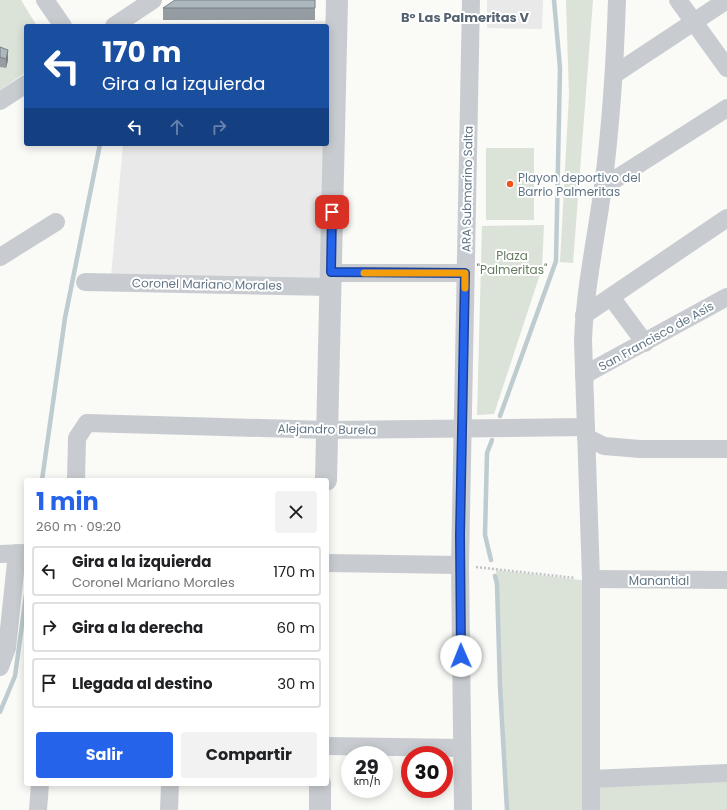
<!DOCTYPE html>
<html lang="es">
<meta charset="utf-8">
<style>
body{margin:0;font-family:Poppins,sans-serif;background:#f2f2f2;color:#202124;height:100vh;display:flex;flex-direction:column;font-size:15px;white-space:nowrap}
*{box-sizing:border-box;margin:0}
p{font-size:13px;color:#757577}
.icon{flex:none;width:22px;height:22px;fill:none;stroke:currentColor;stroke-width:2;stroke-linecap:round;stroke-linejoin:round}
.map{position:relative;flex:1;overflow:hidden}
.side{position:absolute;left:24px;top:478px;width:305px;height:308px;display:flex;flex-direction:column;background:#fff;border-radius:4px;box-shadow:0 2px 10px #0003}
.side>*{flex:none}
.banner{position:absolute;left:24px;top:24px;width:305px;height:122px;border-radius:4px;box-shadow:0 2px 10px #0003;background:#1a4fa0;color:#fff;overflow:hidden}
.speed{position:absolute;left:341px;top:746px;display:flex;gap:8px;font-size:20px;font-weight:700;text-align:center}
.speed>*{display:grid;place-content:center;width:52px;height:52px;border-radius:50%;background:#fff;box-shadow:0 2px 10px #0003;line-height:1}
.speed small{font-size:10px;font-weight:400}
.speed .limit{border:6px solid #d22;background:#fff;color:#111}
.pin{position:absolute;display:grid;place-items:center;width:34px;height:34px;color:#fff;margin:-17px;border-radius:8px;box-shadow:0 2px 6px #0006}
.me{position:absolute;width:44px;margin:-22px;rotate:359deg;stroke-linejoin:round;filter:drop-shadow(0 0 3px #0008)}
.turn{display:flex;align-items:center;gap:14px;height:84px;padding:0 12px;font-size:18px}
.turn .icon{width:52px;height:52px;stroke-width:2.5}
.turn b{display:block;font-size:28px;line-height:34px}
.lanes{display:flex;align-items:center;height:38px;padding:0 12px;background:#0003;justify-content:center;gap:20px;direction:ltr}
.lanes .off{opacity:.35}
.round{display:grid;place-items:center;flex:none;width:42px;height:42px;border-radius:4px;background:#f2f2f2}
.summary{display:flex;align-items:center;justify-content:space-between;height:68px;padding:0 12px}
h1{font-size:24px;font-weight:700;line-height:30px;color:#2563eb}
.action{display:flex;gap:8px;margin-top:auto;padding:8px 12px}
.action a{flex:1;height:46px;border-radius:4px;background:#2563eb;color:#fff;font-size:16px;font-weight:700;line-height:46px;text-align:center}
.action a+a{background:#f2f2f2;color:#202124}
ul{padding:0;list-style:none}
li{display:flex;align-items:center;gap:12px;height:50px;margin:0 8px 6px;padding:0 4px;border:2px solid #e0e0e0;border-radius:4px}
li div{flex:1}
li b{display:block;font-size:15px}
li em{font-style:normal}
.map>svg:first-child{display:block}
.built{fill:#e8e9e8}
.green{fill:#dbe2d8}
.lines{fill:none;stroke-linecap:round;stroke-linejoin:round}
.stream{stroke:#becbcf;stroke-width:4.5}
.path{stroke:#c1c4c6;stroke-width:2.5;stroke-dasharray:2 2;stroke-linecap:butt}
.minor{stroke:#c8ccd0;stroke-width:18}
.tertiary{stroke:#c8ccd0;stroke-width:22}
.wall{fill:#959da3}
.shaded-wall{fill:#798085}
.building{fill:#adb7be;stroke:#798085}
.route-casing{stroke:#184099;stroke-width:10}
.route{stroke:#2563eb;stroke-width:7}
.slow{stroke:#f59e0b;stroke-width:7}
.poi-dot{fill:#f5521c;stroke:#fff;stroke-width:1.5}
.labels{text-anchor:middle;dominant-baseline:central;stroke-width:4;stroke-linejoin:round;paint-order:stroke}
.poi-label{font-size:12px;fill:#627586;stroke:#fff;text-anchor:start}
.street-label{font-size:12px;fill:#627586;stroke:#fff}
.park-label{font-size:12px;fill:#667c61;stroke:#fff}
.neighbourhood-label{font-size:13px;font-weight:bold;fill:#556370;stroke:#fff}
</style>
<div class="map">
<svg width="727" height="810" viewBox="0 0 727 810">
<rect width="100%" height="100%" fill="#fafaf7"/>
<g class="built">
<polygon points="487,0 543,0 542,29 487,28"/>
<polygon points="336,21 329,286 111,277 123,144 327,144 327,26 134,26 134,24"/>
</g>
<g class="green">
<polygon points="0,0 21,0 37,26 26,26 26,72 0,90"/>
<polygon points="566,0 593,0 573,263 560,262 569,95"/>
<rect x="486" y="148" width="48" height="72"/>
<polygon points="544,225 542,268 494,414 477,415 482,226"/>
<polygon points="496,570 589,581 590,779 727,776 727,810 508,810"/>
</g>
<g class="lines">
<g class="stream">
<polyline points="500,416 556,261 560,68 554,0"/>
<polyline points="42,480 65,318 100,144"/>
<polyline points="491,560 485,535 487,453 492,440"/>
<polyline points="495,576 497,584 500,686 507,810"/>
<polyline points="0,712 15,676 26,595"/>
</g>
<polyline class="path" points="476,567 575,578"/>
<g class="minor">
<polyline points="45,0 63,26"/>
<polyline points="678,0 727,68"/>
<polyline points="114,26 153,0"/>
<polyline points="615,74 727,0"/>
<polyline points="0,101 26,84"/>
<polyline points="603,187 727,108"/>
<polyline points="0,257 56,222"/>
<polyline points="331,273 465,273"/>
<polyline points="85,282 330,287"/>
<polyline points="611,297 645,343"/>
<polyline points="584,315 727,218"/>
<polyline points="584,375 727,297"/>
<polyline points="586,437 604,446 640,449 727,449"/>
<polyline points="76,480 77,438 87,423 327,430 586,427"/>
<polyline points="0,554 26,553"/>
<polyline points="327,563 460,565"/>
<polyline points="591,579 727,580"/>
<polyline points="0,667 7,648 17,553"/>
<polyline points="327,746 462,748"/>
<polyline points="591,779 727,773"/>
<polyline points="38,810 40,784"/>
<polyline points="169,810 170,784"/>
<polyline points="463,810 460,565 471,0"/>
<path d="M591 810V579L583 340C585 289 596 238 603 187 611 125 615 63 617 0"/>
</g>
<g class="tertiary">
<polyline points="326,480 337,0"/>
<polyline points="320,810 320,784"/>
</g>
</g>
<g class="wall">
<polygon points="315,0 315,20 163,20 163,8"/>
<polygon points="0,47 8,60 6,68 0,67"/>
</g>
<polygon class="shaded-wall" points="8,50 8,60 6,68 6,59"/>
<g class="building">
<polygon points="175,0 315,0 315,8 163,8"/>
<polygon points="0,47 8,50 6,59 0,57"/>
</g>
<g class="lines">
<defs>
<polyline id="route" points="332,212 331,272 465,273 460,535 461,656"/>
</defs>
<use href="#route" class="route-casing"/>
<use href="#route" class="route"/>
<polyline class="slow" points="364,273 465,273 465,288"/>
</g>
<circle class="poi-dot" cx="510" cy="184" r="4"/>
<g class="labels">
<g class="poi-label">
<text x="518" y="177">Playon deportivo del<tspan x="518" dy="14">Barrio Palmeritas</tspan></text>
</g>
<g class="street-label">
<text transform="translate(467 189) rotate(-89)">ARA Submarino Salta</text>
<text transform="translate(207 284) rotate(1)">Coronel Mariano Morales</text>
<text transform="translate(656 336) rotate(-29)">San Francisco de Asís</text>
<text transform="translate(327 429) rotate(1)">Alejandro Burela</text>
<text x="659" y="580">Manantial</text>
</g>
<g class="park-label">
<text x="512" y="255">Plaza<tspan x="512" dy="14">"Palmeritas"</tspan></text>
</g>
<g class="neighbourhood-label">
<text x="465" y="17">B° Las Palmeritas V</text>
</g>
</g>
</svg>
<div class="speed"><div>29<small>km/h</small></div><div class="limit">30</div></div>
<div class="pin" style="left:332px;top:212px;background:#d93025"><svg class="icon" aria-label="arrive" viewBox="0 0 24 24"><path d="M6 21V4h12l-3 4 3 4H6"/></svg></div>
<svg class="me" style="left:461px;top:656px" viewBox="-20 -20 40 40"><circle r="19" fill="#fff"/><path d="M0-13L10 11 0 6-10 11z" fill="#2563eb"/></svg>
<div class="banner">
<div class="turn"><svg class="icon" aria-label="left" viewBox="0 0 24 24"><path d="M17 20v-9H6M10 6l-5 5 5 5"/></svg><div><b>170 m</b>Gira a la izquierda</div></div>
<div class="lanes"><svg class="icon" aria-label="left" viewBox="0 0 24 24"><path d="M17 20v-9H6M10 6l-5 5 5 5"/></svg><svg class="icon off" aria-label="ahead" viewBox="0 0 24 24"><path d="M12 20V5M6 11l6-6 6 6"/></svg><svg class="icon off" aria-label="right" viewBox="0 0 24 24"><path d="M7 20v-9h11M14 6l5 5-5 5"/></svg></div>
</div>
<section class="side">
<div class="summary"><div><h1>1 min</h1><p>260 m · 09:20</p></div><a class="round"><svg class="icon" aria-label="close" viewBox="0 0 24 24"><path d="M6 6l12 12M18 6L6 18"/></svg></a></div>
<ul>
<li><svg class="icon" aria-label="left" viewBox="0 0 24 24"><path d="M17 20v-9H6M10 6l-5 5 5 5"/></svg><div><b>Gira a la izquierda</b><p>Coronel Mariano Morales</p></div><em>170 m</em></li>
<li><svg class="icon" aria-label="right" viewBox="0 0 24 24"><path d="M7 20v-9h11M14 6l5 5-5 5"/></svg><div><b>Gira a la derecha</b></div><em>60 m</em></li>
<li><svg class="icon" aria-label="arrive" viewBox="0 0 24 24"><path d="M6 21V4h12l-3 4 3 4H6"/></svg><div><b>Llegada al destino</b></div><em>30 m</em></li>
</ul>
<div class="action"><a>Salir</a><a>Compartir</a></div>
</section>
</div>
